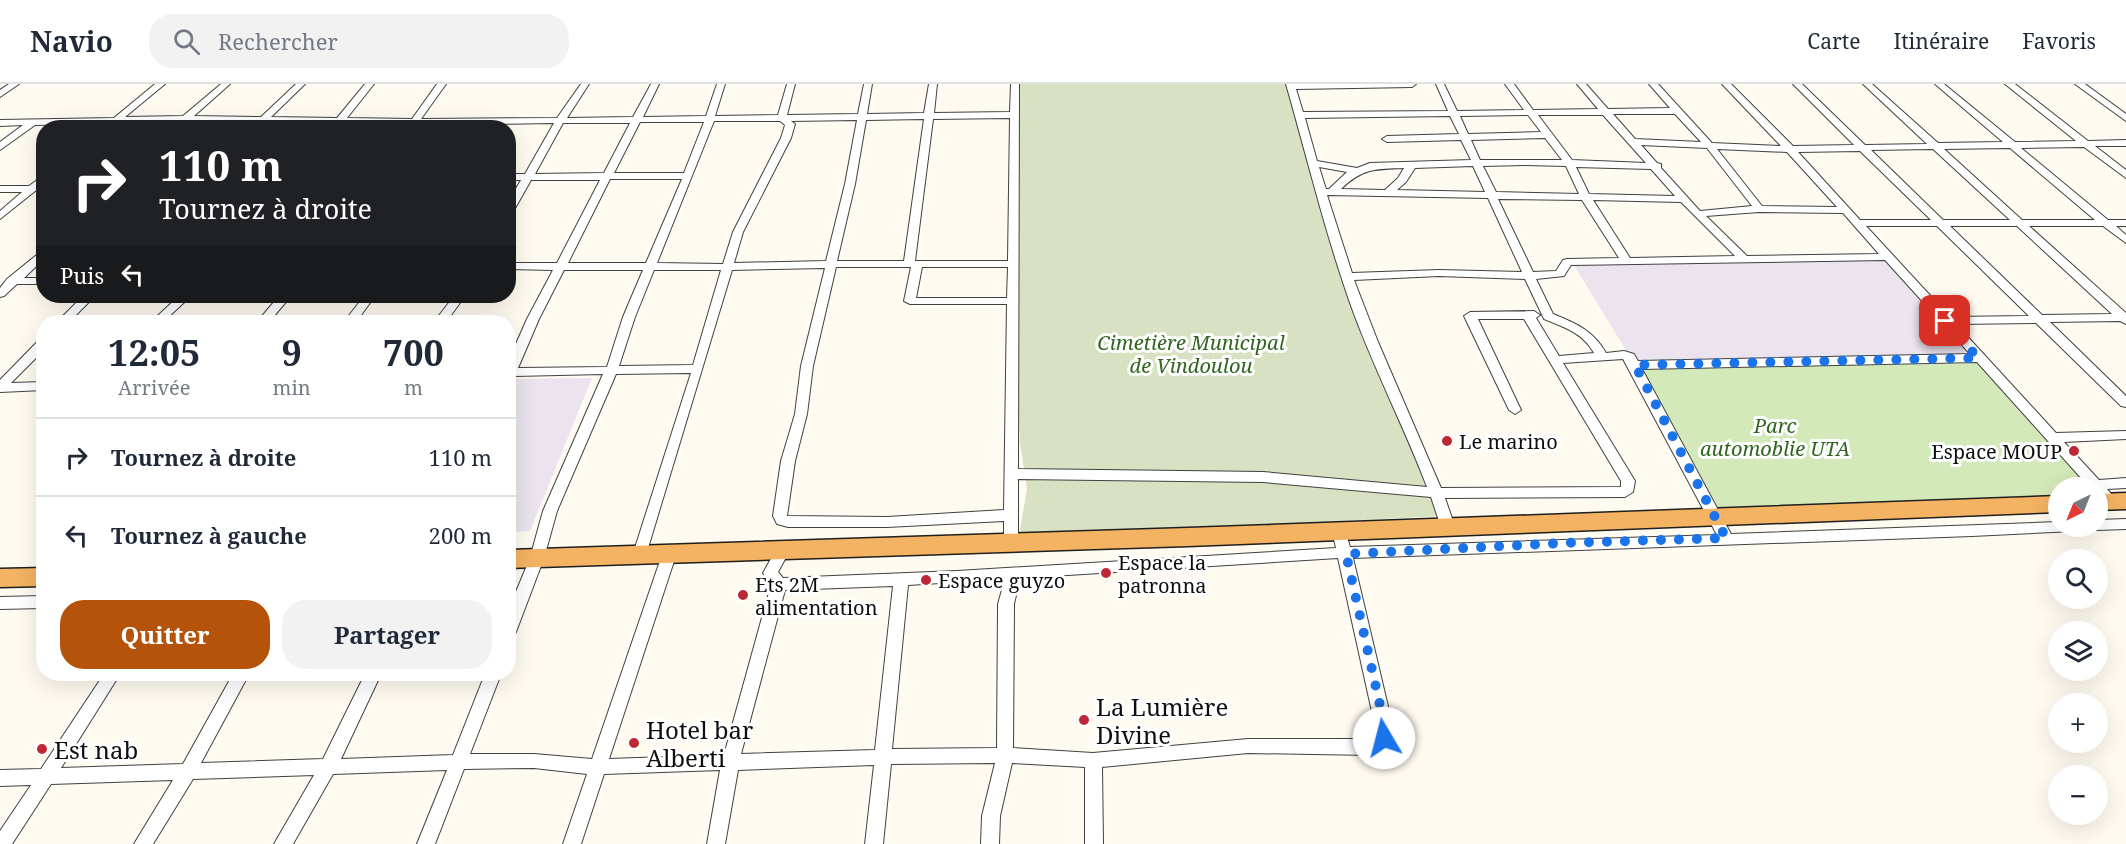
<!DOCTYPE html>
<html lang="fr">
<meta charset="utf-8">
<style>
body{margin:0;font-family:"Noto Serif",serif;background:#f2f2f3;color:#1f2937;height:100vh;display:flex;flex-direction:column;font-size:22px;white-space:nowrap}
*{box-sizing:border-box;margin:0}
p{font-size:20px;color:#747a83}
.icon{flex:none;width:33px;height:33px;fill:none;stroke:currentColor;stroke-width:2;stroke-linecap:round;stroke-linejoin:round}
.map{position:relative;flex:1;overflow:hidden}
.panel{position:absolute;left:36px;top:231px;width:480px;height:366px;display:flex;flex-direction:column;background:#fff;border-radius:24px;box-shadow:0 6px 24px #0002}
.panel>*{flex:none}
.banner{position:absolute;left:36px;top:36px;width:480px;height:183px;border-radius:24px;box-shadow:0 6px 24px #0002;background:#202124;color:#fff;overflow:hidden}
.needle{width:39px;rotate:223deg}
.controls{position:absolute;left:2048px;top:393px;display:grid;gap:12px}
.controls a{display:grid;place-items:center;width:60px;height:60px;border-radius:50%;background:#fff;box-shadow:0 6px 24px #0002;font-size:30px}
.pin{position:absolute;display:grid;place-items:center;width:51px;height:51px;color:#fff;margin:-26px;border-radius:12px;box-shadow:0 3px 9px #0006}
.me{position:absolute;width:66px;margin:-33px;rotate:352deg;stroke-linejoin:round;filter:drop-shadow(0 0 4px #0008)}
.turn{display:flex;align-items:center;gap:21px;height:126px;padding:0 24px;font-size:27px}
.turn .icon{width:78px;height:78px;stroke-width:2.5}
.turn b{display:block;font-size:42px;line-height:51px}
.then{display:flex;align-items:center;height:57px;padding:0 24px;background:#0003;gap:12px;font-size:22px}
.eta{display:flex;justify-content:space-evenly;align-items:center;height:102px;text-align:center}
.eta b{font-size:36px;font-weight:700;line-height:42px}
.cta{display:flex;gap:12px;margin-top:auto;padding:12px 24px}
.cta a{flex:1;height:69px;border-radius:24px;background:#b45309;color:#fff;font-size:24px;font-weight:700;line-height:69px;text-align:center}
.cta a+a{background:#f2f2f3;color:#1f2937}
ul{padding:0;list-style:none}
li{display:flex;align-items:center;gap:18px;height:78px;padding:0 24px;border-top:2px solid #e0e1e3}
li div{flex:1}
li b{display:block;font-size:22px}
li em{font-style:normal}
header{display:flex;align-items:center;gap:36px;box-sizing:border-box;height:84px;padding:0 30px;background:#fff;border-bottom:2px solid #e0e1e3}
header strong{font-size:28px}
nav{display:flex;gap:33px;margin-inline-start:auto;font-size:21px}
.search{width:420px;height:54px;background:#f2f2f3;display:flex;align-items:center;gap:15px;box-sizing:border-box;padding:0 21px;border-radius:24px;color:#747a83;font-size:22px}
.map>svg:first-child{display:block}
.industrial{fill:#ebe3ed}
.green{fill:#d4e9ba}
.cemetery{fill:#d8e1c1}
.lines{fill:none;stroke-linecap:round;stroke-linejoin:round}
.minor-casing{stroke:#414141;stroke-width:2}
.trunk-casing{stroke:#1f1f1f;stroke-width:3}
.minor{fill:#fff;fill-rule:evenodd}
.trunk{fill:#f4b362;fill-rule:evenodd}
.route{stroke:#1a73e8;stroke-width:10;stroke-dasharray:0 18}
.poi-dot{fill:#bc2836;stroke:#fff;stroke-width:2}
.labels{text-anchor:middle;dominant-baseline:central;stroke-width:6;stroke-linejoin:round;paint-order:stroke}
.park-label{font-size:20px;font-style:italic;fill:#31651f;stroke:#fff}
.poi-label{font-size:20px;fill:#0e0e0e;stroke:#fff;text-anchor:start}
.near-poi-label{font-size:24px;fill:#0e0e0e;stroke:#fff;text-anchor:start}
</style>
<header>
<strong>Navio</strong>
<div class="search"><svg class="icon" aria-label="search" viewBox="0 0 24 24"><circle cx="10" cy="10" r="6"/><path d="M15 15l6 6"/></svg>Rechercher</div>
<nav><a>Carte</a><a>Itinéraire</a><a>Favoris</a></nav>
</header>
<div class="map">
<svg width="2126" height="760" viewBox="0 0 2126 760">
<rect width="100%" height="100%" fill="#fffbf0"/>
<g class="industrial">
<polygon points="1885,173 1978,274 1635,281 1572,178"/>
<polygon points="592,294 530,447 509,448 509,295"/>
</g>
<polygon class="green" points="1977,279 2089,403 2058,404 2058,412 1717,424 1637,285"/>
<polygon class="cemetery" points="1015,0 1290,0 1347,193 1445,432 1019,452 1027,405 1020,358 1012,156"/>
<g class="lines">
<defs>
<g id="minor">
<polygon points="9,0 19,0 0,13 0,6"/>
<path d="M155 0H165L125 33 183 32 221 0H230L194 32 261 33 296 0H305L271 33 337 34 365 0H374L347 34 412 35 437 0H446L421 35 557 34 581 0H589L567 34 633 33 651 0H659L643 33 706 32 717 0H725L715 32 778 31 787 0H795L787 31 858 30 864 0H872L867 30 924 29 929 0H937L934 29 1010 28 1011 0H1019L1018 385 1263 388 1427 403C1405 345 1376 289 1354 230 1326 153 1308 77 1286 0H1416L1412 3 1296 5 1303 28 1448 27 1436 0H1444L1457 27 1524 26 1505 0H1514L1533 26 1598 25 1577 0H1586L1608 25 1670 24 1649 0H1658L1712 59 1781 62 1722 0H1731L1793 62 1854 61 1793 0H1802L1865 61 1927 60 1863 0H1872L1938 59 2003 58 1935 0H1944L2015 58 2076 57 2005 0H2015L2088 57 2126 56V62H2095L2126 86V94L2084 63 2021 64 2108 136H2126V142H2116L2126 151V159L2103 142H2029L2126 229V240L2120 237 2050 238 2126 312V323L2121 322 2036 239 1956 240 2056 349 2126 347V355L2064 358 2099 396 2126 394V404L2107 405 2118 418 2111 423 2106 422 2097 411V404H2090L1977 278 1642 285 1731 450 2058 438V442H2081L2074 447 1972 452 1353 474 1394 648V661L1392 666 1372 671 1248 669 1102 683 1103 760H1085V683L1012 679 1000 732 999 760H981L982 732 995 679 891 680 883 760H865L874 681 738 686 725 760H707L720 686 604 690 581 760H563L587 690 534 684 464 685 435 760H417L447 686 333 690 293 760H274L314 691 193 695 153 760H134L173 696 51 700 12 760H0V747L31 701 0 702V686L41 685 104 590H120L61 684 183 680 233 590H249L201 679 323 675 365 590H381L341 675 453 671 485 590H501L470 670H534L592 675 663 468 665 464H675L677 468 609 675 724 671 771 501 763 489 778 462H788L790 466 778 488 783 494 957 487 1336 464 1332 447 1334 443H1344L1350 463 1717 451 1623 275 1563 279 1635 397 1633 408 1625 413 1445 414 1455 443 1453 447H1443L1441 443 1431 413 1263 398 1018 395V459L1016 463H1006L1004 459V437L887 443H788L777 440 773 432 781 377 795 330 801 282 825 184 732 186 645 474H635L633 470 691 289 616 290 557 427 544 474 516 548 513 552 508 554V527L530 474 543 427 603 290 515 292 508 297V278L527 235 553 186 508 185V179H557L600 96H531L513 128 508 131V118L521 96H508V90H525L554 39 417 41 415 44H407V40H342L337 43 333 40 266 39 261 41 257 39 188 38 182 41 177 38 35 41 0 66V58L23 41 0 42V36L114 34ZM1613 30H1675L1701 58 1635 55ZM1528 31 1541 48 1468 50 1460 32ZM1538 31H1603L1646 79 1572 76ZM1450 32 1459 50 1387 52 1382 55 1387 58 1461 56 1471 76 1370 79 1357 84 1317 77 1305 34ZM1010 34 1008 177H915L933 35ZM924 35 904 177H837L855 100 866 36ZM857 36 845 100 826 177 734 179 743 148 791 54 795 40 791 37ZM714 37H780L785 41 781 54 733 148 723 180 657 179ZM640 38H704L684 89H614ZM563 39H630L604 89 535 90ZM1545 54 1562 76H1480L1471 56ZM1641 61 1707 64 1752 122 1700 127 1661 84V80L1657 79ZM2010 64 2095 136H2022L1944 65ZM1717 65 1787 68 1837 123 1762 122ZM1933 65 2010 136H1943L1871 66ZM1860 67 1931 136H1860L1798 68ZM1525 81 1566 82 1579 110 1496 108 1483 82ZM1473 82 1485 108 1397 106 1406 98 1415 84ZM1319 83 1347 88 1329 105H1326ZM1576 83 1651 85 1675 112 1589 110ZM1404 84 1398 94 1385 106 1341 105C1363 84 1375 85 1404 84ZM610 95H682L646 179H568ZM1327 111 1488 114 1522 188 1439 186 1352 189ZM1498 115 1582 116 1619 174 1567 175 1563 176 1556 187 1533 188ZM1593 116 1681 118 1735 172 1630 174ZM1759 128 1843 129 1879 170 1747 172 1706 132ZM1866 142H1937L2029 232 1950 233ZM1950 142H2017L2112 230 2042 231ZM1885 176 1970 270 1638 277 1634 270 1624 267 1606 269C1593 246 1575 239 1553 230L1536 195 1564 192 1571 181ZM836 183H911L904 217 910 220H1007L1004 426 887 433 787 432 795 377 807 330 813 282ZM922 183H1008L1007 214H916ZM564 186H643L623 233 607 283 518 284 539 235ZM654 186H721L693 281 619 282 635 233ZM1439 192 1525 195 1544 235C1564 243 1583 249 1594 269L1559 272 1536 234 1540 231 1534 227 1470 228 1464 232 1509 326 1515 330 1521 326 1478 235H1524L1621 397V403L1441 404 1378 258 1354 196ZM1338 474 1378 655H1248L1093 669 1013 664 1014 520 1020 494ZM1005 495 998 520 997 664 892 665 908 501ZM893 502 875 666 741 670 785 506Z"/>
<polygon points="2075,0 2085,0 2126,30 2126,37"/>
<polygon points="44,91 44,100 0,135 0,127 22,108 0,108 0,102 29,102"/>
<polygon points="44,165 44,175 24,194 44,194 44,200 17,200 4,212 0,213 0,204 7,195"/>
<polygon points="83,212 95,212 69,238 57,238"/>
<polygon points="179,212 191,212 163,238 151,238"/>
<polygon points="279,212 291,212 269,238 257,238"/>
<polygon points="364,212 375,212 356,238 344,238"/>
<polygon points="454,212 465,212 446,238 434,238"/>
<polygon points="44,254 44,266 11,299 44,298 44,306 0,308 0,296 40,255"/>
<polygon points="2126,435 2126,445 2097,446 2091,442 2097,442 2097,436"/>
<polygon points="44,512 44,524 0,525 0,513"/>
</g>
<g id="trunk">
<polygon points="2126,409 2126,425 2097,426 2097,410"/>
<polygon points="2058,412 2058,428 1188,462 508,484 508,466 1188,444"/>
<polygon points="44,484 44,502 0,503 0,485"/>
</g>
</defs>
<use href="#minor" class="minor-casing"/>
<use href="#trunk" class="trunk-casing"/>
<use href="#minor" class="minor"/>
<use href="#trunk" class="trunk"/>
</g>
<g class="lines">
<polyline class="route" points="1384,654 1386,648 1346,470 1565,459 1726,454 1635,281 1978,274 1945,237"/>
</g>
<g class="poi-dot">
<circle cx="1447" cy="357" r="6"/>
<circle cx="2074" cy="367" r="6"/>
<circle cx="1106" cy="489" r="6"/>
<circle cx="926" cy="496" r="6"/>
<circle cx="743" cy="511" r="6"/>
<circle cx="1084" cy="636" r="6"/>
<circle cx="634" cy="659" r="6"/>
<circle cx="42" cy="665" r="6"/>
</g>
<g class="labels">
<g class="park-label">
<text x="1191" y="258">Cimetière Municipal<tspan x="1191" dy="23">de Vindoulou</tspan></text>
<text x="1775" y="341">Parc<tspan x="1775" dy="23">automoblie UTA</tspan></text>
</g>
<g class="poi-label">
<text x="1459" y="357">Le marino</text>
<text x="2062" y="367" text-anchor="end">Espace MOUP</text>
<text x="1118" y="478">Espace la<tspan x="1118" dy="23">patronna</tspan></text>
<text x="938" y="496">Espace guyzo</text>
<text x="755" y="500">Ets 2M<tspan x="755" dy="23">alimentation</tspan></text>
</g>
<g class="near-poi-label">
<text x="1096" y="622">La Lumière<tspan x="1096" dy="28">Divine</tspan></text>
<text x="646" y="645">Hotel bar<tspan x="646" dy="28">Alberti</tspan></text>
<text x="54" y="665">Est nab</text>
</g>
</g>
</svg>
<div class="controls">
<a><svg class="needle" viewBox="-14 -14 28 28"><path d="M0-13l5 13h-10z" fill="#e53935"/><path d="M0 13l5-13h-10z" fill="#747a83"/></svg></a>
<a><svg class="icon" aria-label="search" viewBox="0 0 24 24"><circle cx="10" cy="10" r="6"/><path d="M15 15l6 6"/></svg></a>
<a><svg class="icon" aria-label="layers" viewBox="0 0 24 24"><path d="M12 4l9 5-9 5-9-5zM3 14l9 5 9-5"/></svg></a>
<a>+</a>
<a>−</a>
</div>
<div class="pin" style="left:1945px;top:237px;background:#d93025"><svg class="icon" aria-label="arrive" viewBox="0 0 24 24"><path d="M6 21V4h12l-3 4 3 4H6"/></svg></div>
<svg class="me" style="left:1384px;top:654px" viewBox="-20 -20 40 40"><circle r="19" fill="#fff"/><path d="M0-13L10 11 0 6-10 11z" fill="#1a73e8"/></svg>
<div class="banner">
<div class="turn"><svg class="icon" aria-label="right" viewBox="0 0 24 24"><path d="M7 20v-9h11M14 6l5 5-5 5"/></svg><div><b>110 m</b>Tournez à droite</div></div>
<div class="then">Puis<svg class="icon" aria-label="left" viewBox="0 0 24 24"><path d="M17 20v-9H6M10 6l-5 5 5 5"/></svg></div>
</div>
<section class="panel">
<div class="eta">
<div><b>12:05</b><p>Arrivée</p></div>
<div><b>9</b><p>min</p></div>
<div><b>700</b><p>m</p></div>
</div>
<ul>
<li><svg class="icon" aria-label="right" viewBox="0 0 24 24"><path d="M7 20v-9h11M14 6l5 5-5 5"/></svg><div><b>Tournez à droite</b></div><em>110 m</em></li>
<li><svg class="icon" aria-label="left" viewBox="0 0 24 24"><path d="M17 20v-9H6M10 6l-5 5 5 5"/></svg><div><b>Tournez à gauche</b></div><em>200 m</em></li>
</ul>
<div class="cta"><a>Quitter</a><a>Partager</a></div>
</section>
</div>
